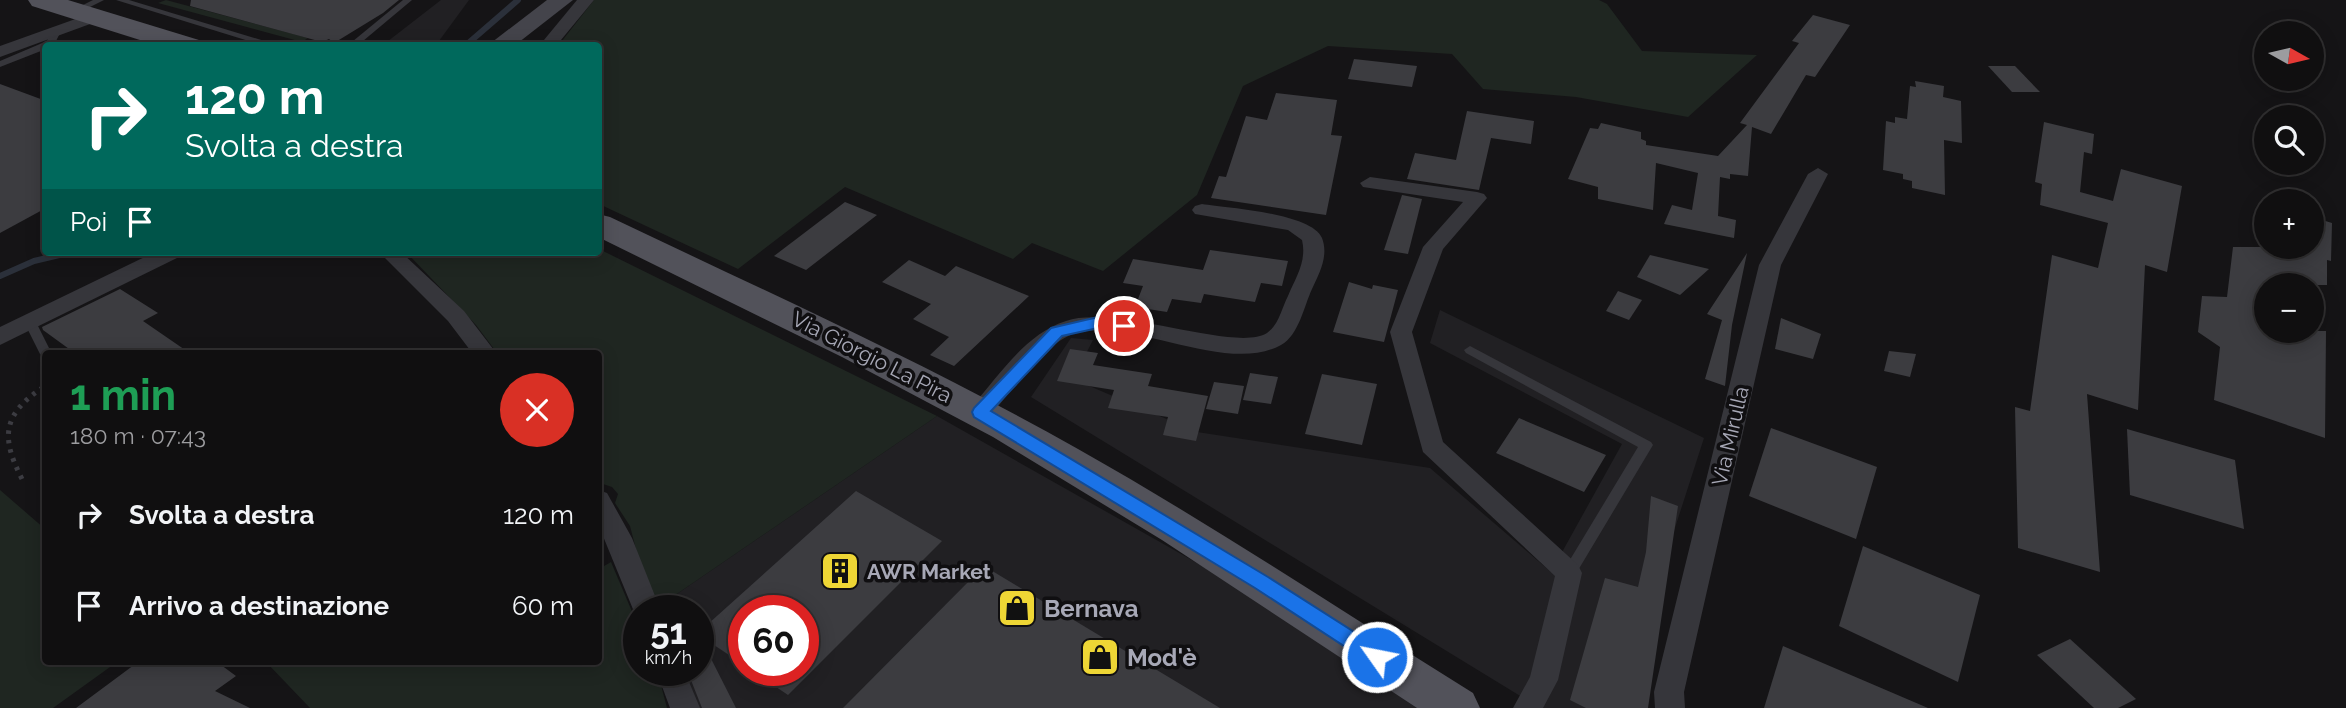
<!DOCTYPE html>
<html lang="it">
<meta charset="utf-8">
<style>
body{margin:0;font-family:Raleway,sans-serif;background:#1e1d1e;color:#f1f3f6;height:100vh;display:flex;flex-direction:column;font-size:26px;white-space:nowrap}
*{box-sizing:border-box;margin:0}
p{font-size:23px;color:#9c9c9f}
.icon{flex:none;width:38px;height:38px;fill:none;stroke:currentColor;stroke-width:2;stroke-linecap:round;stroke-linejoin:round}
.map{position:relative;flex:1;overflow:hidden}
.details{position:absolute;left:42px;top:350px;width:560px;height:315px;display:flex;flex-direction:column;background:#100f10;border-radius:7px;box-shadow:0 4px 18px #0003,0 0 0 2px #302f30}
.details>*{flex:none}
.hud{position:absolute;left:42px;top:42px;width:560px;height:214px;border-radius:7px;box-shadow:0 4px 18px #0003,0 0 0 2px #302f30;background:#00695c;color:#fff;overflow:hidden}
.needle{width:46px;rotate:98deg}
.controls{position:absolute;left:2254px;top:21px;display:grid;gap:14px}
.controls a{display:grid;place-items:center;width:70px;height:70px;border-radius:50%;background:#100f10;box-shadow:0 4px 18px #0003,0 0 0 2px #302f30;font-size:35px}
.speed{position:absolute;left:623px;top:595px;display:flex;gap:14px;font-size:35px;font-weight:700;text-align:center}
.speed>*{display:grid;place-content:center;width:91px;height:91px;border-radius:50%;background:#100f10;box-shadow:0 4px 18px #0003,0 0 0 2px #302f30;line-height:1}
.speed small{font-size:18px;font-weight:400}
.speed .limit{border:10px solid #d22;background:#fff;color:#111}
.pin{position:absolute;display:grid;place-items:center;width:60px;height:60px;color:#fff;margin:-30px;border:4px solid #fff;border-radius:50%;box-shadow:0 2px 7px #0007}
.me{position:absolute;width:77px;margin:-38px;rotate:303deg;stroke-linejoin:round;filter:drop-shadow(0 0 5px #0008)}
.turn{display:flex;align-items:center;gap:24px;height:147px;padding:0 28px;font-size:32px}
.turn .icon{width:91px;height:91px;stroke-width:2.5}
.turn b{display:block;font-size:49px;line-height:60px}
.then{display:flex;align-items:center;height:66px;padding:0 28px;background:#0003;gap:14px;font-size:26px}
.round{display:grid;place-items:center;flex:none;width:74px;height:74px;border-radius:37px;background:#1e1d1e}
.overview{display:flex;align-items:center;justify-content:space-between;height:119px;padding:0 28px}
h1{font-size:42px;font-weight:700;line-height:52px;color:#1e9e55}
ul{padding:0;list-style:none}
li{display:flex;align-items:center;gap:21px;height:91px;padding:0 28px}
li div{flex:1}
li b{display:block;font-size:26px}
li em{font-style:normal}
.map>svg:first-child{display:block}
.built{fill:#212023;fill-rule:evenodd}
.green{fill:#1f2621}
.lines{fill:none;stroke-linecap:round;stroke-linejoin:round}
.stream{stroke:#2b303a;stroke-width:6}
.building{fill:#3c3c40}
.path{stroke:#3c3c42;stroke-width:5;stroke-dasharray:3.5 6;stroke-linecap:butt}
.lane{fill:#36363b;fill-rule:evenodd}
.street{fill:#36363b;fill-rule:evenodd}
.secondary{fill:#44444b;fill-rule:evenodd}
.primary{fill:#52525a;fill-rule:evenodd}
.route{fill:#1a73e8;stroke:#114b97;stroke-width:2}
.labels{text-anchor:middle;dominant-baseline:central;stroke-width:7;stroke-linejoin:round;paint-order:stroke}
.street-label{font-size:21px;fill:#a7a8b6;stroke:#100f11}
.poi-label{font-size:21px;font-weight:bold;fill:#a7a8b6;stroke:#100f11;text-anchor:start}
.near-poi-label{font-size:24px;font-weight:bold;fill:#a7a8b6;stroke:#100f11;text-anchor:start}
</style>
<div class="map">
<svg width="2346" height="708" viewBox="0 0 2346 708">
<rect width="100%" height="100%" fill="#151416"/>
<g class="built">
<polygon points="441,0 469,0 436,45 383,45"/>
<polygon points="1440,310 1704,438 1632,661 1635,708 1540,708 1031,397 1071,338 1093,340 1073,379 1197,432 1430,468 1551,572 1622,444 1430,343"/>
<path d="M937 416 1213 572 1417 708H699L681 670H698V611H652ZM744 611H803V670H744Z"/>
</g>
<g class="green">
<polygon points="166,0 308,38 302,42 158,3"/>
<polygon points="594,0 1599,0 1607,4 1642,51 1757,55 1688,117 1576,97 1483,89 1452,54 1328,46 1243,86 1197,195 1103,271 1032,243 1013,259 845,187 738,269 599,204 598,46 558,46"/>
<polygon points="599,249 937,416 652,611 630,526 615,503 618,494 612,487 603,484 599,479 598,354 497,353 476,325 406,252 598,252"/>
<polygon points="0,490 45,529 46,662 117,662 53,708 0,708"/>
<polygon points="611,562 639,628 639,670 657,670 667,708 310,708 266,662 598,662 599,569"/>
</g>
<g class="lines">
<g class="stream">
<polyline points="465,46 518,0"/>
<polyline points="0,276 34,261 72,252"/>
</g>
</g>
<g class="building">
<polygon points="191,0 399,0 383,13 334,43 329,39 322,42 190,6"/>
<polygon points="1813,15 1850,25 1815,77 1806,75 1771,134 1752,127 1748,176 1730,174 1730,179 1720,177 1718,216 1736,220 1734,238 1664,224 1672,205 1692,210 1698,173 1656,163 1653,210 1598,199 1598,187 1568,179 1590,128 1598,129 1601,123 1641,132 1641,139 1646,141 1646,145 1718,156 1747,125 1740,123 1799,43 1792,41"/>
<polygon points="1354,59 1417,66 1412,87 1348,79"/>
<polygon points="1988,66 2015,66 2040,92 2012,92"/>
<polygon points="1915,81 1944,86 1943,97 1961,101 1962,143 1944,140 1945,195 1912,188 1912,181 1903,179 1903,174 1883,170 1886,121 1895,123 1895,117 1907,119 1910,86 1916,87"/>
<polygon points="0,84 46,101 46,208 0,233"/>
<polygon points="1276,93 1337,100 1331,135 1342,136 1326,215 1211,198 1219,176 1226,177 1246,116 1267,120"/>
<polygon points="1467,111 1534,121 1531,144 1491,138 1479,190 1407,179 1415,153 1456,160"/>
<polygon points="2044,122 2094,134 2092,154 2084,152 2080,192 2113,201 2121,169 2182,186 2167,272 2145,265 2138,410 2087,394 2100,572 2018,548 2015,407 2030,411 2052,255 2098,268 2108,223 2040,205 2042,184 2035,182"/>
<polygon points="1402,195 1422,199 1408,254 1384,250"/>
<polygon points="845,202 877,215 806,270 774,256"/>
<polygon points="2312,217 2332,223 2331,261 2327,260 2327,285 2266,285 2266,331 2326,331 2325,438 2214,400 2220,347 2198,332 2202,296 2227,297 2233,247 2312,247"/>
<polygon points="1210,250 1288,261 1282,286 1261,283 1255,302 1204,294 1201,303 1172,299 1167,312 1135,307 1143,286 1123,283 1133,259 1203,270"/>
<polygon points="1747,253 1732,325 1725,386 1705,379 1722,320 1707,314"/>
<polygon points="1650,255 1709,269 1680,295 1637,277"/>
<polygon points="909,260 945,276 956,266 1029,296 954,366 930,355 949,337 913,319 931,304 882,282"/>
<polygon points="1349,282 1372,289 1373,285 1398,290 1384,342 1333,332"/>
<polygon points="120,289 158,313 143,321 191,354 76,354 43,330 42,327"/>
<polygon points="1618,291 1642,300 1629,320 1606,311"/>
<polygon points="1781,318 1821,334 1813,359 1775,349"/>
<polygon points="1070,349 1098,353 1093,365 1152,374 1148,386 1208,396 1196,441 1163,435 1168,417 1108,408 1114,390 1057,381"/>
<polygon points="1889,351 1916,354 1910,377 1884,371"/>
<polygon points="1250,373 1278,377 1271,404 1243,400"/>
<polygon points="1322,374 1377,384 1362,445 1305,434"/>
<polygon points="1214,382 1244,386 1238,414 1206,409"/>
<polygon points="1519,418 1606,455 1584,492 1496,453"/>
<polygon points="1771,428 1877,467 1856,539 1749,496"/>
<polygon points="2127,429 2235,460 2244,529 2130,495"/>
<polygon points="856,491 942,541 788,695 751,670 803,670 803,611 744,611 744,665 699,635 736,708 702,708 687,670 698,670 698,633"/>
<polygon points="1651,496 1678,506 1648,708 1586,708 1570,700 1605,578 1638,587 1646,552"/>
<polygon points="1863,546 1980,595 1958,682 1839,626"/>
<polygon points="984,566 1220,708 843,708"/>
<polygon points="2070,639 2136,699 2118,708 2094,708 2037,655"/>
<polygon points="1783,646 1928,708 1764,708"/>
<polygon points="138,662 217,662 236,676 215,691 250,708 76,708"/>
</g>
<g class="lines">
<path class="path" d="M22 479C1 438 2 415 42 388"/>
<g class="lane">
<polygon points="93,0 104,0 78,13 71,11"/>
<polygon points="116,0 129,0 281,46 265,46"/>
<polygon points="403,0 412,0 357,46 347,46"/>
<polygon points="56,28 61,31 54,45 46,46 46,49 0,67 0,61 47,41 51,31"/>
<polygon points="328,41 331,42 332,46 321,46"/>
<polygon points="29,316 35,320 52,354 46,354 46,358 40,354 23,320"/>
<polygon points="1470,346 1651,442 1653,445 1574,577 1569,579 1564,577 1562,573 1638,447 1466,353 1464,350"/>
<polygon points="46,368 46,378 40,374 42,369"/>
</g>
<g class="street">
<polygon points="577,0 594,0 556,46 539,46"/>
<polygon points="95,12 101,14 103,17 101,20 0,57 0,46"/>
<polygon points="1818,168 1828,174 1781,265 1684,692 1685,708 1655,708 1654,692 1759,265 1808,174"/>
<polygon points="1370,177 1477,192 1484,194 1487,198 1443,249 1412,332 1443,442 1578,565 1582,573 1558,680 1543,708 1513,708 1530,677 1555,576 1423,452 1390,332 1423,247 1463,202 1363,187 1360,183"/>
<path d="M1202 204C1228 208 1311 213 1322 238 1329 256 1319 274 1312 289 1304 306 1299 335 1281 345 1227 375 1135 318 1076 333 1044 342 1010 394 988 418L980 421 972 418 968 412 972 406C999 376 1025 334 1066 321 1116 304 1236 353 1267 333 1279 325 1282 307 1288 296 1296 277 1307 261 1302 240L1288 230 1195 214 1192 210 1195 206Z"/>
<polygon points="155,252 182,252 179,257 0,345 0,327"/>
<polygon points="379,252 401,252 464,311 497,354 473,354 448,321"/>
<polygon points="598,490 607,493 632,538 661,611 639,611 637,619 598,524"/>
<polygon points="656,670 684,670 700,708 670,708"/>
</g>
<polygon class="secondary" points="547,0 573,0 514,46 487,46"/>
<g class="primary">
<polygon points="28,0 68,0 199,40 202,46 159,46 32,6"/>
<path d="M598 214 610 217C767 292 926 363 1078 449 1213 525 1341 611 1473 693L1480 708H1417L1162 540 993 437 842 357 598 237Z"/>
</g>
</g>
<polygon class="route" points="1098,317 1129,323 1131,326 1124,332 1098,328 1062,336 991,411 1268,577 1384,651 1387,657 1384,663 1377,666 1370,663 1255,588 974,417 972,412 974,408 1051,328"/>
<defs>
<symbol id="building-square" viewBox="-11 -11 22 22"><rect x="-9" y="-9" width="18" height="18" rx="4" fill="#eed635" stroke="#100f11"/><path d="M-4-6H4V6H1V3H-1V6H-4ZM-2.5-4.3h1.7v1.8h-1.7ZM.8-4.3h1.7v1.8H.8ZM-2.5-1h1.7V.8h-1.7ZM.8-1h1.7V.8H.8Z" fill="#111"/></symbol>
<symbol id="shop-square" viewBox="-11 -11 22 22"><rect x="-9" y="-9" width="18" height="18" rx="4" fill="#eed635" stroke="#100f11"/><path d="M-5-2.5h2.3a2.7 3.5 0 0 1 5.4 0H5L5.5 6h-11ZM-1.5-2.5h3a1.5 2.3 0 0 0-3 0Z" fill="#111"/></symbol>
</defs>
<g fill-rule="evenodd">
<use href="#building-square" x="818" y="549" width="44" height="44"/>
<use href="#shop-square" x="995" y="586" width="44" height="44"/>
<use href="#shop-square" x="1078" y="635" width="44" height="44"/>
</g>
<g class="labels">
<g class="street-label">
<text transform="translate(872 357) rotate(27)">Via Giorgio La Pira</text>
<text transform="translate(1730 436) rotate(-77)">Via Mirulla</text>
</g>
<g class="poi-label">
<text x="867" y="571">AWR Market</text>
</g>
<g class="near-poi-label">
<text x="1044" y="608">Bernava</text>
<text x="1127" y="657">Mod'è</text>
</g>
</g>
</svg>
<div class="controls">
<a><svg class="needle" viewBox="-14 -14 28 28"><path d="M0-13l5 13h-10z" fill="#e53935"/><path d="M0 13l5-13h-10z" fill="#9c9c9f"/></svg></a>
<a><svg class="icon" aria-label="search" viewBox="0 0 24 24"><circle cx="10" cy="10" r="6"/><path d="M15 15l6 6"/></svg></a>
<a>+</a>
<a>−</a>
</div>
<div class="speed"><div>51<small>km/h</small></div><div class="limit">60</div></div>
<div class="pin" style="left:1124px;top:326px;background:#d93025"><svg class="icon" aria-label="arrive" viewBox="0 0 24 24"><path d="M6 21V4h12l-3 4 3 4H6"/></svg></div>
<svg class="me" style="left:1377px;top:657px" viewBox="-20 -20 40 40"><circle r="17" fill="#1a73e8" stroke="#fff" stroke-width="3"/><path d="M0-11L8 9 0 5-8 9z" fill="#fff"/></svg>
<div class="hud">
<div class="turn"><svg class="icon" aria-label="right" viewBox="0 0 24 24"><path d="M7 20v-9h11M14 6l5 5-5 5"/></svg><div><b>120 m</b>Svolta a destra</div></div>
<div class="then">Poi<svg class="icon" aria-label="arrive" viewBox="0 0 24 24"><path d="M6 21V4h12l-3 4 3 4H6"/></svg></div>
</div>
<section class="details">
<div class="overview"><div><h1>1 min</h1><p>180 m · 07:43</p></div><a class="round" style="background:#d93025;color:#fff"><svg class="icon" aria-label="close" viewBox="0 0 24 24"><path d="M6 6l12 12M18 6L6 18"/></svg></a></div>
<ul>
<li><svg class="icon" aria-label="right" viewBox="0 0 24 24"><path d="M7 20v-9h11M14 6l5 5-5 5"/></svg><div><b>Svolta a destra</b></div><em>120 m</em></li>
<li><svg class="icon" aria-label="arrive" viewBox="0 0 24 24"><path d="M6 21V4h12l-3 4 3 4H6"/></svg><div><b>Arrivo a destinazione</b></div><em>60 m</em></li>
</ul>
</section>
</div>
